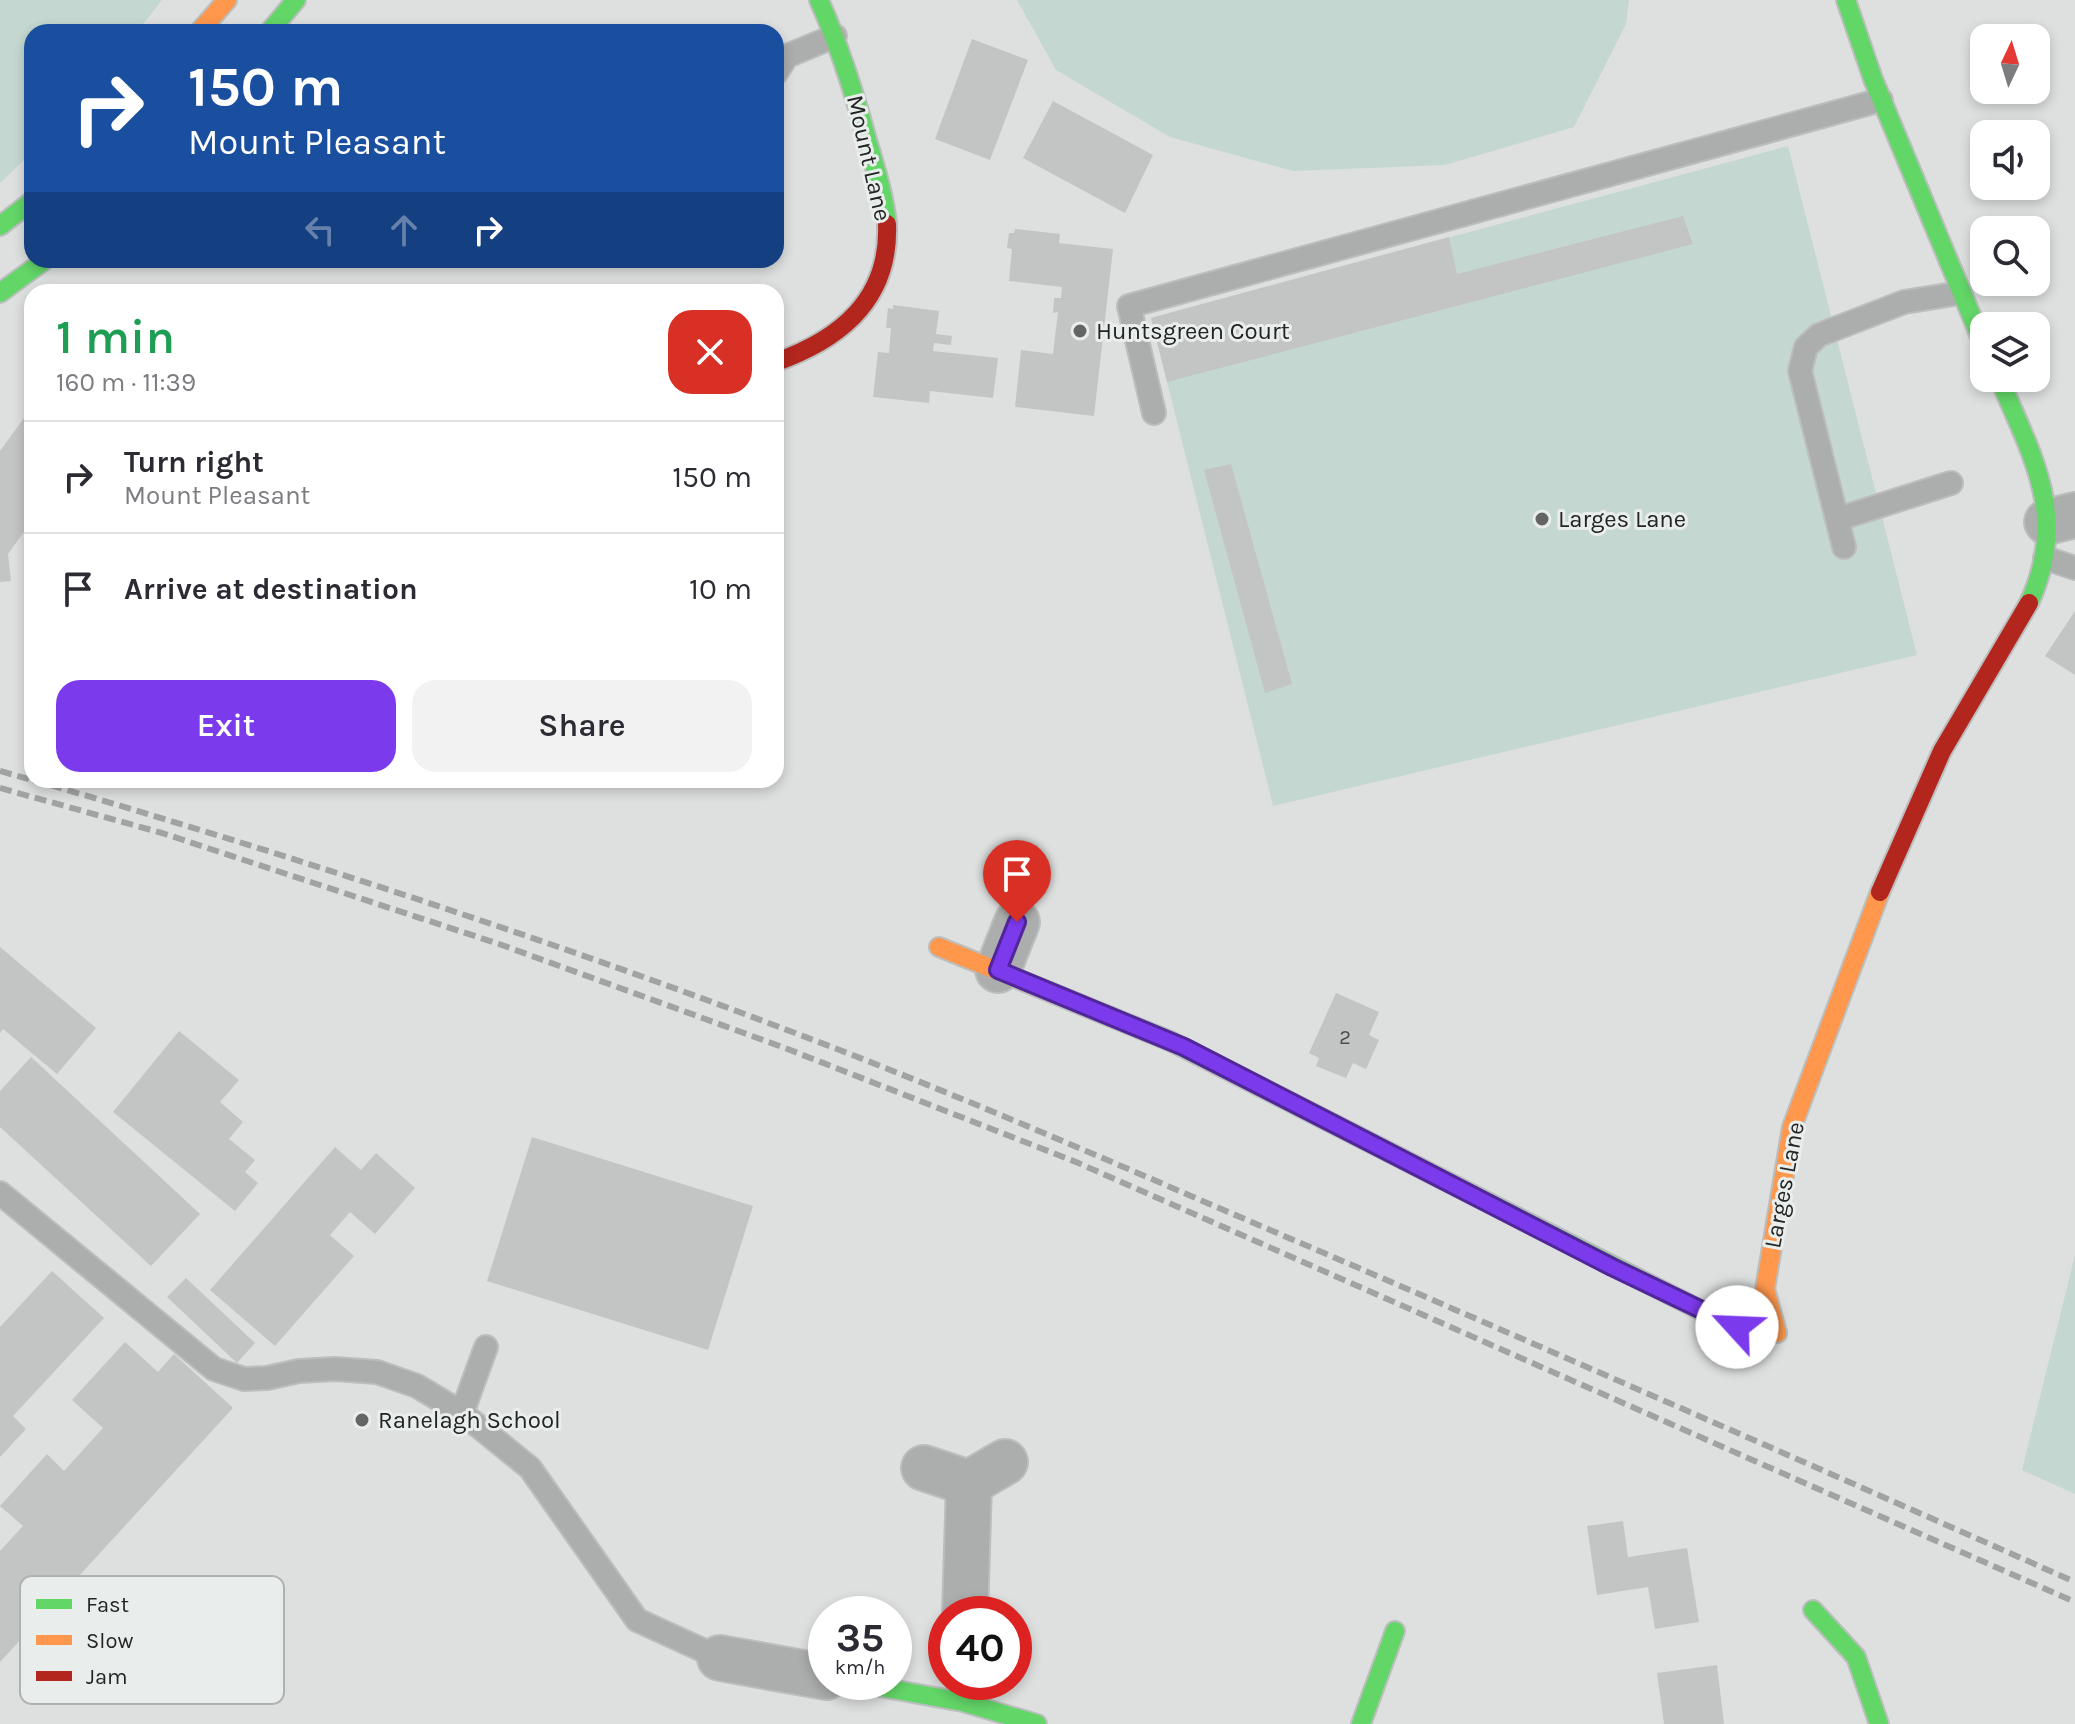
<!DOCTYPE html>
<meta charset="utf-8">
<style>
body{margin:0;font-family:Karla,sans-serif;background:#f2f2f3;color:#2b2b33;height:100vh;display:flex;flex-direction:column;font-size:30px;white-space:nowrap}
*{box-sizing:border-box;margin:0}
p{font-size:26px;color:#7c7c81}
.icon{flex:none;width:44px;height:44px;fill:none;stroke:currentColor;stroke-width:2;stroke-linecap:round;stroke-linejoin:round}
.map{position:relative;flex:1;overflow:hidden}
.drawer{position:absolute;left:24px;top:284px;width:760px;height:504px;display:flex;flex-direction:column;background:#fff;border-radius:24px;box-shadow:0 4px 12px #0003}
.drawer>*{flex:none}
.hud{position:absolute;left:24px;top:24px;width:760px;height:244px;border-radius:24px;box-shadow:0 4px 12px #0003;background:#1a4fa0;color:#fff;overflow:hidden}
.needle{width:52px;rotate:4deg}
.fabs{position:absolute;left:1970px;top:24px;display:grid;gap:16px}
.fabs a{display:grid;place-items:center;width:80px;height:80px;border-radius:16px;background:#fff;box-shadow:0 4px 12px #0003;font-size:40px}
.speed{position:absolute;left:808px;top:1596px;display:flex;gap:16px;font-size:40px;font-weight:700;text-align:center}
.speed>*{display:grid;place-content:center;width:104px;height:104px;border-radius:50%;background:#fff;box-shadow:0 4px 12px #0003;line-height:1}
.speed small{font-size:20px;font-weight:400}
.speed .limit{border:12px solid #d22;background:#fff;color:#111}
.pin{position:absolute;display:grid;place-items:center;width:68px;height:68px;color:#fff;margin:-82px -34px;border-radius:50% 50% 50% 0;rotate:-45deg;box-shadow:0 0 8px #0007}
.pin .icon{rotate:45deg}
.me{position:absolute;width:88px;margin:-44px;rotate:295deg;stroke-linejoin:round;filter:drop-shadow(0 0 6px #0008)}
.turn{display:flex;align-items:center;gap:28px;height:168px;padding:0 32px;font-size:36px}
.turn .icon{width:104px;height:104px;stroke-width:2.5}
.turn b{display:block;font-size:56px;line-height:68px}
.lanes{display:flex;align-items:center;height:76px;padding:0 32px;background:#0003;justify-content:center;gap:40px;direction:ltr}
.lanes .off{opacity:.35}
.round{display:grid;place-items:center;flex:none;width:84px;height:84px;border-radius:24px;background:#f2f2f3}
.head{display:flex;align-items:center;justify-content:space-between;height:136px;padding:0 32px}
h1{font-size:48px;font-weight:600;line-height:60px;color:#1e9e55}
.cta{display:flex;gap:16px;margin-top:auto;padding:16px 32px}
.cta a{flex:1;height:92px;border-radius:24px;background:#7c3aed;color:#fff;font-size:32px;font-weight:600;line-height:92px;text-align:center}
.cta a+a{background:#f2f2f3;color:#2b2b33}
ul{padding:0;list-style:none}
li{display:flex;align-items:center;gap:24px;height:112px;padding:0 32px;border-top:2px solid #e1e1e2}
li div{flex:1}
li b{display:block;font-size:30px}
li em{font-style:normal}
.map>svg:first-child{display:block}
.green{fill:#c4d7d0}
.building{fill:#c3c5c5}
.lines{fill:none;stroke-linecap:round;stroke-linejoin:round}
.lane-casing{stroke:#bcbebe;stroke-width:26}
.street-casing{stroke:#bcbebe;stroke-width:48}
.fast-casing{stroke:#bcbebe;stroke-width:22}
.slow-casing{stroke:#bcbebe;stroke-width:22}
.jam-casing{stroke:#bcbebe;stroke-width:22}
.lane{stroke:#acadad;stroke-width:22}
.street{stroke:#acadad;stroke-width:44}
.fast{stroke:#63d668;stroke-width:18}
.slow{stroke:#ff974d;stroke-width:18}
.jam{stroke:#b3261e;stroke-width:18}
.rail{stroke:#a1a2a2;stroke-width:6;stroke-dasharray:12 6;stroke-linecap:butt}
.route-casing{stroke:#51269a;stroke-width:20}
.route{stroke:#7c3aed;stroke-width:14}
.poi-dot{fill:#646666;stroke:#e9eeec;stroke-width:3}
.labels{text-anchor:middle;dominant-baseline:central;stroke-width:6;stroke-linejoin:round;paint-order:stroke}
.number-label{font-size:20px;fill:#4b4d4d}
.street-label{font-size:24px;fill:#232525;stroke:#e9eeec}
.poi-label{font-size:24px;fill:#232525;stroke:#e9eeec;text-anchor:start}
.key{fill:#e9eeec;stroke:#aeb2b0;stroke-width:2}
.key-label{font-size:22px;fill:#232525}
</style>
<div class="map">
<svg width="2075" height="1724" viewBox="0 0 2075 1724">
<rect width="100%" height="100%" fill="#dde0df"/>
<g class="green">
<polygon points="0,0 162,0 137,32 32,32 32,152 0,183"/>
<polygon points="1017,0 1629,0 1626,24 1574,127 1445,165 1293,171 1170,137 1056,70"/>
<polygon points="1788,146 1917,655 1273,806 1151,318"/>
<polygon points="2075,1255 2075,1494 2022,1470"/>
</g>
<g class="building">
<polygon points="972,39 1028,60 990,160 935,139"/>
<polygon points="1053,101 1153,155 1125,213 1023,158"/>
<polygon points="1683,216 1693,244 1167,382 1151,318 1449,237 1457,274"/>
<polygon points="1015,229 1060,234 1059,243 1113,249 1094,416 1015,407 1021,350 1053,354 1058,312 1053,313 1054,298 1061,298 1062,287 1009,281 1012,249 1007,248 1009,233 1014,233"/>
<polygon points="893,305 939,311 936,334 952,336 951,345 934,343 933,351 998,358 993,398 930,391 929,403 873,397 878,352 889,353 891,328 886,328 888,308 893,309"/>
<polygon points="32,407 32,533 26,529 8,554 11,581 0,582 0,451"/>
<polygon points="1231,464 1292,684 1265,693 1204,470"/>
<polygon points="2075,611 2075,675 2045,656"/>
<polygon points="0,947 96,1028 57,1074 3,1029 0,1033"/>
<polygon points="1336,993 1379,1012 1369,1035 1379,1040 1366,1069 1353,1063 1346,1078 1316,1066 1319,1058 1309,1053"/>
<polygon points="179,1031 239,1080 220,1102 243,1122 229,1139 255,1160 245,1172 258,1183 235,1211 113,1112"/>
<polygon points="31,1057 200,1214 151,1266 0,1127 0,1091"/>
<polygon points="532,1137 753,1206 708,1350 487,1281"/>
<polygon points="335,1147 361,1170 376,1153 415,1188 375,1234 350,1212 330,1235 354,1256 275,1346 210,1290"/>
<polygon points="52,1271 104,1318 13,1416 26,1429 0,1457 0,1327"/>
<polygon points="186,1278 255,1343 237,1363 167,1297"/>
<polygon points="125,1342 158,1372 174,1354 233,1408 0,1662 0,1551 23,1526 0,1506 47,1454 64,1471 103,1428 72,1400"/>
<polygon points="1623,1521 1628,1557 1687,1548 1699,1622 1655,1629 1648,1587 1597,1595 1587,1526"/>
<polygon points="1717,1665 1724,1724 1664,1724 1657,1673"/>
</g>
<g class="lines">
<defs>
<g id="lane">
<polyline points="776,73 787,56 835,36"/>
<polyline points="1154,413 1129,306 1881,100"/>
<polyline points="1838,519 1951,483"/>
<polyline points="1844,547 1800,371 1806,347 1819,335 1904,302 1960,293"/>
<polyline points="2045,558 2075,568"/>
<polyline points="0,1193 214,1369 244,1379 267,1378 299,1371 335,1369 377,1372 417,1386 462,1413 530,1468 637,1620 720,1658"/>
<polyline points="462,1413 486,1347"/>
</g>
<g id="street">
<polyline points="2047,522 2075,515"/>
<polyline points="998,970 1017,922"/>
<polyline points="924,1468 969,1483 965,1614"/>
<polyline points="969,1483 1005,1462"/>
<polyline points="720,1658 826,1677"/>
</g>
<g id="fast">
<path d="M819 0C839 45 854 92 867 140 875 167 884 195 887 224"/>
<polyline points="1846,0 1873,79 1984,346"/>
<polyline points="269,32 296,0"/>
<polyline points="0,226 32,201"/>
<polyline points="0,293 45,260"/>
<path d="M1999 378C2033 458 2069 517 2029 603"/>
<polyline points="1170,1041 1720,1320 1755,1335 1777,1333"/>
<polyline points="1813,1610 1856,1657 1879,1724"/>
<polyline points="852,1682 963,1702 1037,1724"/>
<polyline points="1361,1724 1395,1631"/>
</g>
<g id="slow">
<polyline points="199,32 227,0"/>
<polyline points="939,947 1170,1041"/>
<polyline points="1777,1333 1765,1289 1792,1127 1880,892"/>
</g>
<g id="jam">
<path d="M776 362C841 339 890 299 887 224"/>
<polyline points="1880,892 1942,751 2029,603"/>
</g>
</defs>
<use href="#lane" class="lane-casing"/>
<use href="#street" class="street-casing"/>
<use href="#fast" class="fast-casing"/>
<use href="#slow" class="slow-casing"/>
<use href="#jam" class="jam-casing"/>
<use href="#lane" class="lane"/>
<use href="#street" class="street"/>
<use href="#fast" class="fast"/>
<use href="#slow" class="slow"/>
<use href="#jam" class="jam"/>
<g class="rail">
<polyline points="0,771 32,780"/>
<path d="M33 780C287 854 539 936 787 1030 966 1097 1141 1175 1317 1250 1570 1359 1823 1470 2075 1582"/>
<polyline points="0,788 162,833 499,944 785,1048 1076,1162 2075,1602"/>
</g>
</g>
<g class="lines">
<defs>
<polyline id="route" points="1017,922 998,970 1184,1047 1612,1267 1737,1327"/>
</defs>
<use href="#route" class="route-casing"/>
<use href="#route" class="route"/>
</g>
<g class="poi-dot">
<circle cx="1080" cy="331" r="8"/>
<circle cx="1542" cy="519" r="8"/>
<circle cx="362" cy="1420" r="8"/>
</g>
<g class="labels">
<g class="number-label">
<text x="1345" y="1037">2</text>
</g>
<g class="street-label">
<text transform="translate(869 158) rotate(77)">Mount Lane</text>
<text transform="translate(1784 1185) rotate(-79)">Larges Lane</text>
</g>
<g class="poi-label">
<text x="1096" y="331">Huntsgreen Court</text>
<text x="1558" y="519">Larges Lane</text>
<text x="378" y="1420">Ranelagh School</text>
</g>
</g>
<rect x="20" y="1576" width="264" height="128" rx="12" class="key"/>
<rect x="36" y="1599" width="36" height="10" fill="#63d668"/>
<rect x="36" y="1635" width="36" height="10" fill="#ff974d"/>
<rect x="36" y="1671" width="36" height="10" fill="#b3261e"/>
<g class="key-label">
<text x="86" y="1612">Fast</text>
<text x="86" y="1648">Slow</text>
<text x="86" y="1684">Jam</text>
</g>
</svg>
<div class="fabs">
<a><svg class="needle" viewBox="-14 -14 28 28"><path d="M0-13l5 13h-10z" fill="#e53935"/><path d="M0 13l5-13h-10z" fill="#7c7c81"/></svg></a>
<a><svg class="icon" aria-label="sound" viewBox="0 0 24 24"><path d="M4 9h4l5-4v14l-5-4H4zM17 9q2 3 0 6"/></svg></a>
<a><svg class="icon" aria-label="search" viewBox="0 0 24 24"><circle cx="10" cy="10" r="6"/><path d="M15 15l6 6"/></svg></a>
<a><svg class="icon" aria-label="layers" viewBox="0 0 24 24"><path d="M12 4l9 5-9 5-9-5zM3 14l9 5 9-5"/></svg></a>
</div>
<div class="speed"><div>35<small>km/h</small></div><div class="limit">40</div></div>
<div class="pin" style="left:1017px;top:922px;background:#d93025"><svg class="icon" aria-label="arrive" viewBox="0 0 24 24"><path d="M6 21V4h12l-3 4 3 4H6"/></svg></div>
<svg class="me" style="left:1737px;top:1327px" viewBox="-20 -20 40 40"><circle r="19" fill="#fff"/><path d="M0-13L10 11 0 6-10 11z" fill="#7c3aed"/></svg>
<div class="hud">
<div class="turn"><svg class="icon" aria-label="right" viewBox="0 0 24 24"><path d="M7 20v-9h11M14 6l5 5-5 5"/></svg><div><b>150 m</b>Mount Pleasant</div></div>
<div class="lanes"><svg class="icon off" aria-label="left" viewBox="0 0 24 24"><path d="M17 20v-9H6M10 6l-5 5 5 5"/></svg><svg class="icon off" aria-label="ahead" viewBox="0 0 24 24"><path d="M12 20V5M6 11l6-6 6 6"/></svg><svg class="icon" aria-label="right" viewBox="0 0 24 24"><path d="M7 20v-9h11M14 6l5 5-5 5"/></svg></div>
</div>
<section class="drawer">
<div class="head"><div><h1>1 min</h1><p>160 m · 11:39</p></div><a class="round" style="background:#d93025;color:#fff"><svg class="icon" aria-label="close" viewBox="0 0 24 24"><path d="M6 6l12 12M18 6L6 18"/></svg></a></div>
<ul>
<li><svg class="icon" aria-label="right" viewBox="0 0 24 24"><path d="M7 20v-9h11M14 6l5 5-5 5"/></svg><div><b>Turn right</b><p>Mount Pleasant</p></div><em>150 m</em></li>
<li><svg class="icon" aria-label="arrive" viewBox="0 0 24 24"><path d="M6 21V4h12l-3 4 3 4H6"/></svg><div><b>Arrive at destination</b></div><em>10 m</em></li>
</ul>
<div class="cta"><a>Exit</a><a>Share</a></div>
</section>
</div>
